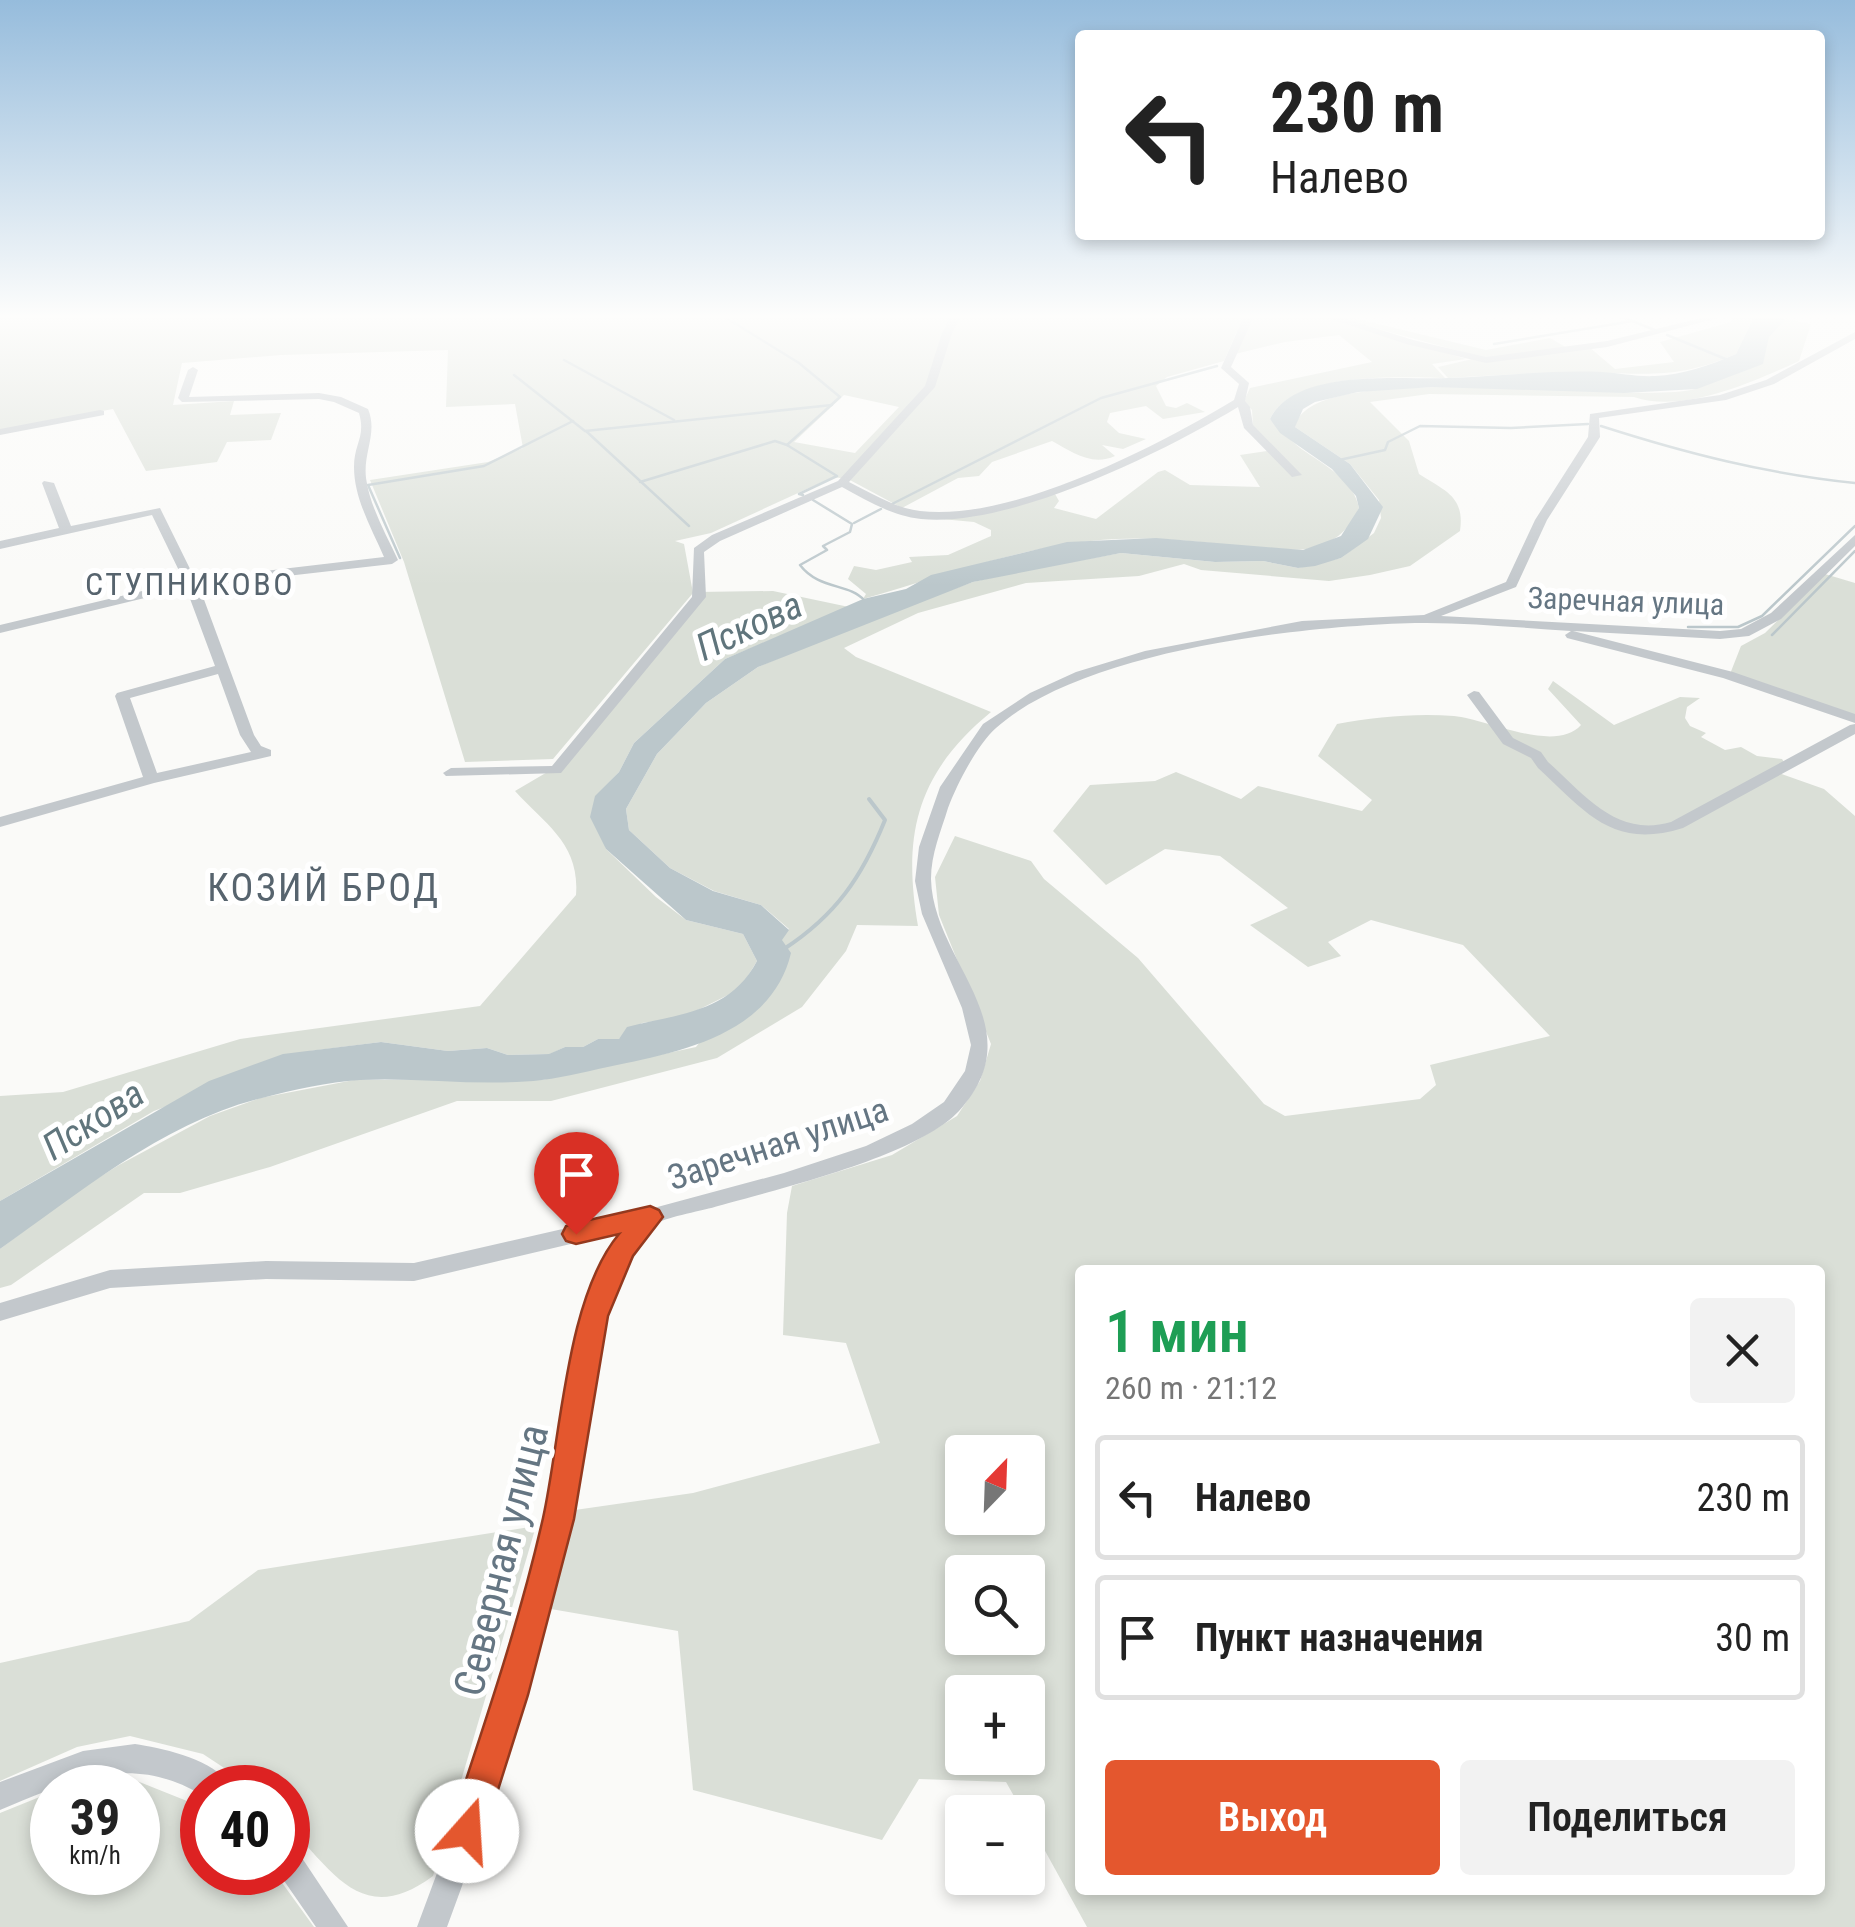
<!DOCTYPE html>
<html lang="ru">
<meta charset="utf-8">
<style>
body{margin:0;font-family:"Roboto Condensed",sans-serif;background:#f2f2f2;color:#222;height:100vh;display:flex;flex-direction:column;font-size:38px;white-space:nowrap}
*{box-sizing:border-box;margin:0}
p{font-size:32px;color:#767676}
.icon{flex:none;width:55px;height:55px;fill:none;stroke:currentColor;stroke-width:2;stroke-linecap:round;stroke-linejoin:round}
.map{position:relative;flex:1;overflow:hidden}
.sheet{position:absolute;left:1075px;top:1265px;width:750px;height:630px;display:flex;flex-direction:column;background:#fff;border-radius:10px;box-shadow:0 5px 15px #0003}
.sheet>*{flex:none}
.guide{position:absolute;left:1075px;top:30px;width:750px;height:210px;border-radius:10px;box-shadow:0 5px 15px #0003;background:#fff;color:#222;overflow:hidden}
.needle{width:65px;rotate:23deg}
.tools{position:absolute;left:945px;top:1435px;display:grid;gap:20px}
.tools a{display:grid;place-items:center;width:100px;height:100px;border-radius:10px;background:#fff;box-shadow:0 5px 15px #0003;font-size:50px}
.speed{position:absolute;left:30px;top:1765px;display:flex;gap:20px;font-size:50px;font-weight:700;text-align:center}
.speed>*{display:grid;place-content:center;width:130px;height:130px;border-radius:50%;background:#fff;box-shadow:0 5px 15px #0003;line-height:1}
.speed small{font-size:25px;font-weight:400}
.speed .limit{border:15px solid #d22;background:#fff;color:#111}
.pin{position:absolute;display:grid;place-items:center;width:85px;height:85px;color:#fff;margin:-102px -42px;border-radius:50% 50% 50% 0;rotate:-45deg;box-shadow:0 0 10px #0007}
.pin .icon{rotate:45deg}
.me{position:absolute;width:110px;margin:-55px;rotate:19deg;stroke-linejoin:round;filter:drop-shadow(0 0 8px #0008)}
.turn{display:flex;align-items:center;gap:35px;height:210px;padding:0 30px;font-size:45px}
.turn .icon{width:130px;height:130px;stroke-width:2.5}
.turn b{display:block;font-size:70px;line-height:85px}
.round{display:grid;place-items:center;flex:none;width:105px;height:105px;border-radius:10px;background:#f2f2f2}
.head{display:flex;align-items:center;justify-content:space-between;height:170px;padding:0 30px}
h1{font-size:60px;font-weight:600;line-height:75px;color:#1e9e55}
.primary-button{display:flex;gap:20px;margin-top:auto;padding:20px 30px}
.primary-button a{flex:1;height:115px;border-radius:10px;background:#e4572e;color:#fff;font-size:40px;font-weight:600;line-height:115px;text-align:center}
.primary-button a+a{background:#f2f2f2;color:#222}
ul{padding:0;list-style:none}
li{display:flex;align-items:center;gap:30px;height:125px;margin:0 20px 15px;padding:0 10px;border:5px solid #e0e0e0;border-radius:10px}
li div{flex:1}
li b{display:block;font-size:38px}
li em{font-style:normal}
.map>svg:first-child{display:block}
.green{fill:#dadfd7;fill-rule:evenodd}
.water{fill:#bbc7cb}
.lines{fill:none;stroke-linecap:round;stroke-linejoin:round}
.stream-far1{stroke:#bbc7cb;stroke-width:2.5}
.stream{stroke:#bbc7cb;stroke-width:4}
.minor{fill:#c3c8cc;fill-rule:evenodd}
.route{fill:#e4572e;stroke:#94391e;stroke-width:2.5}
.labels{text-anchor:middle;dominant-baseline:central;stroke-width:10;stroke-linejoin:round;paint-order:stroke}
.far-street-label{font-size:30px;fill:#657683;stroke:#fff}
.far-neighbourhood-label{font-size:32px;letter-spacing:2.5px;fill:#57646e;stroke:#fff}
.street-label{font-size:35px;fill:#657683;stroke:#fff}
.water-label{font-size:38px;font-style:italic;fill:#60757c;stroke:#fff}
.neighbourhood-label{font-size:38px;letter-spacing:2.5px;fill:#57646e;stroke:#fff}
.near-street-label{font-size:42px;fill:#657683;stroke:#fff}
</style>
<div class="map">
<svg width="1855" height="1927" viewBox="0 0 1855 1927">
<rect width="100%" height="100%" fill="#fafaf8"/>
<g class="green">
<path d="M0 316H952L941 336 950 335 960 316H1323L1466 359 1432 364 1445 378C1398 377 1294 371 1270 419 1282 430 1293 444 1306 452 1326 466 1354 481 1359 508 1348 532 1333 544 1307 549 1294 551 1282 548 1269 548 1218 545 1167 536 1116 539 1029 543 945 576 863 599L866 594 848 579 854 566 876 570 912 562 909 557 948 555 991 536V530L974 522 941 519 1055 494 1059 501 1054 508 1096 519 1158 472 1165 470 1190 485 1260 487 1240 455 1273 450 1253 426 1252 410 1244 401 1250 388 1372 362 1339 335 1285 342 1235 354 1246 331H1237L1224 361 1167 377 1156 386 1166 406 1176 408 1187 403 1205 412 1163 419 1146 406 1110 413 1107 422 1119 433 1146 439 1123 449 1102 445 1115 456C1091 467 1071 451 1052 441L992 462 979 476 958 478 902 508 848 479 833 477 711 533 675 541 684 544 693 593 553 759 465 762 404 562 370 480 488 462 523 448 515 404 446 407 448 350 281 355 182 363 173 405 234 401 230 415 281 413 271 440 227 442 217 462 146 471 113 409 0 430ZM844 395 899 407 855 453 794 442Z"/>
<path d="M1331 316H1345L1486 350 1550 338 1569 349 1588 346 1615 369 1674 362 1660 342 1731 322 1734 316H1750L1752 321 1736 354C1674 381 1646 372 1582 373 1537 373 1493 375 1448 378L1438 367 1481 357Z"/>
<path d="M1786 319 1811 324 1799 361C1753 382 1684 414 1634 397L1429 394 1370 402 1409 441 1419 474C1445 491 1465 496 1460 531L1410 566 1370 575 1329 581 1201 570 1184 564 1139 576 1026 583 918 613 844 648 856 657 991 712C917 773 902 834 918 926L857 925 846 951 802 1007 717 1058 551 1101H457L270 1167 180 1193H144L11 1285 0 1288V1249L74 1193 119 1165 210 1116 260 1098 354 1080H542L696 1047 789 929 761 905 714 891 670 868 629 830 626 809 657 754 706 703 758 667 885 614 973 582 1020 571 1121 553 1215 562 1263 561 1298 568 1341 558 1374 533 1381 518 1379 500 1350 464 1295 427C1309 355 1631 406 1695 389 1715 384 1771 335 1786 319Z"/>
<polygon points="1825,574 1855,583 1855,717 1730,674 1741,646 1765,633"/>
<path d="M773 591 849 607 725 659 634 743 619 772 595 797 606 849 656 897 686 920 743 934 757 961 740 989 684 1017 642 1023 619 1039H598L583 1047H565L550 1054 508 1055 487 1048 448 1051 381 1042 310 1051 154 1111 0 1201V1096L63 1092 240 1039 480 1006 576 895C580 844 546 825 515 791L561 764 697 592Z"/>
<path d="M1553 681 1614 725 1680 697 1700 698 1687 707 1685 718 1690 726 1706 733 1701 737 1725 750 1741 747 1757 756 1782 759 1784 762 1776 772 1824 789 1855 816V1927H1087L1028 1820V1812H1023L1006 1782 919 1779 882 1840 693 1790 678 1631 551 1609 575 1510 693 1493 880 1443 846 1343 783 1335 787 1213 792 1186 892 1155 957 1116 980 1081 991 1044 939 915 935 877 955 836 1031 861 1044 879 1138 958 1264 1104 1285 1116 1420 1099 1436 1085 1430 1065 1550 1036 1463 945 1371 920 1328 942 1341 956 1308 967 1250 925 1288 908 1220 856 1165 849 1106 885 1053 831 1090 785 1155 781 1176 772 1241 799 1258 786 1362 811 1372 800 1318 756 1337 724C1375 717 1415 713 1454 716 1487 719 1555 754 1581 725L1548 689ZM1080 1270H1820V1890H1080ZM962 1452H1028V1518H962ZM962 1572H1028V1638H962ZM962 1692H1028V1758H962Z"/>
<path d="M536 1526 433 1876C364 1927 335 1875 288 1825V1788L253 1787 203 1754 130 1736 77 1747 0 1781V1663L189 1621 258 1570Z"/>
<polygon points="127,1777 202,1807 202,1872 275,1873 314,1927 0,1927 0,1813 52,1792 52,1872 138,1872 138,1788 77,1787"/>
</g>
<path class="water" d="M1750 316 1786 319 1769 337 1763 364 1697 389 1624 393 1433 387 1358 392 1315 402 1303 409 1295 427 1350 464 1383 507 1368 539 1341 558 1315 566 1298 568 1263 561 1215 562 1121 553 973 582 758 667 706 703 657 754 626 809 629 830 670 868 713 891 761 905 789 930 782 940 791 953C772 1032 686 1051 617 1065 592 1070 567 1077 542 1080 482 1087 420 1077 360 1080 328 1082 293 1090 262 1098 166 1121 79 1193 0 1249V1201L209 1081 283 1054 381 1042 448 1051 487 1048 508 1055 549 1054 565 1047H583L598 1039H619L627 1027C677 1014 730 1013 757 961L743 934 686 920 606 849 590 817 595 796 619 772 634 743 725 659 863 599 906 589 931 575 1067 542 1156 538 1303 550 1341 536 1359 508 1356 496 1332 469 1280 433 1270 419C1296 367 1400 380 1448 378 1499 376 1551 370 1602 372 1620 373 1637 377 1655 376 1682 375 1711 365 1736 354L1752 321Z"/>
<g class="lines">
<g class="stream-far1">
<polyline points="723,316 799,363 840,397 787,445 837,476 799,494 803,495"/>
<polyline points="1620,316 1657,331"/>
<polyline points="1667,335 1728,360"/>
<polyline points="1494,344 1633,321"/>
<polyline points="564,360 674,420"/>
<polyline points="514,375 585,431 832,405"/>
<path d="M1601 426C1685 453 1767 474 1855 483"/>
<polyline points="586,431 689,526"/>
<polyline points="1339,460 1385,450 1388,442 1420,426 1511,428 1588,424"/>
<polyline points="640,482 775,441 787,445"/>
<path d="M813 500 852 524 850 532 823 546 827 550 800 565C819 590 849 583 864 600"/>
<polyline points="892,504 1101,398 1217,366"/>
<polyline points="854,523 881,509"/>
<polyline points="400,558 368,485 484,466 573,421"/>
<polyline points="1688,627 1738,627 1762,616 1855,526"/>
<polyline points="1772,635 1855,551"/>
</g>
<path class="stream" d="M784 949C836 915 862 877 885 820L869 799"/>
<g class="minor">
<path d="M951 316H961L952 333 935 387 849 482C871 493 895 508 920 511 1011 522 1156 447 1234 400L1239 384 1221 368 1244 316H1254L1231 367 1249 383 1245 401 1250 407 1253 425 1302 475 1292 477 1244 428 1238 407C1162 453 1010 528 921 519 892 516 866 500 842 487L720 541 704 552 706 597 561 773 446 776 443 773 451 768 552 766 692 597 694 548 712 535 838 481 925 386 942 333Z"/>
<polygon points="1322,316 1337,316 1413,340 1486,357 1607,341 1709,316 1726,316 1607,347 1486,363 1406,344"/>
<path d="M1855 332V339L1774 384 1726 400 1599 418 1600 437 1547 520 1516 587 1441 616 1720 631 1741 629 1771 613 1855 535V546L1781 619 1749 636 1720 639 1573 631 1733 672 1855 714V723L1723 678 1567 638 1565 635 1571 631C1520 628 1467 622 1415 623 1300 626 1084 650 996 728 977 745 957 784 948 808 941 831 931 854 931 879 933 963 1036 1026 959 1111 917 1156 779 1189 718 1206 706 1210 666 1217 658 1223 652 1227 650 1234 646 1240 629 1264 614 1284 606 1312 587 1379 585 1450 571 1518 543 1658 496 1794 447 1927H417L473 1776 520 1622 547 1519 571 1370 584 1312 601 1270 630 1230 414 1281 266 1279 110 1288 0 1321V1303L110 1270 266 1261 414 1263 650 1209 784 1173 866 1146 912 1124 944 1102 965 1071 971 1045 962 1008 922 914 915 881 919 847 940 787 983 724 1030 693 1076 672 1145 651 1302 621 1424 615 1506 582 1535 520 1588 437 1590 414 1720 395 1766 380Z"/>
<path d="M193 367 198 370 189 397 319 393 341 397 368 409C378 433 363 452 366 478 370 507 386 534 398 560L392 564 199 586 254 735 261 746 271 750V756L154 783 0 827V817L143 777 115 696 117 693 215 666 186 588 0 633V625L184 581 152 515 0 549V541L59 528 42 483 44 481 54 483 71 526 160 508 195 579 384 557C372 529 354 499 354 467 354 443 366 437 359 413L334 402 319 399 182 402 178 398 188 370ZM218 674 240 735 251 752 157 773 130 698Z"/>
<polygon points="100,410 104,411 104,415 0,435 0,429"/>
<path d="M1474 691 1479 692 1513 738 1541 752 1548 762C1585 795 1617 838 1671 822L1850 725 1855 724V734L1683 828C1612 850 1586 812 1538 768L1531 758 1503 744 1467 695Z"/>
<path d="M135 1744C162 1748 219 1760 231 1788H202V1795C130 1752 70 1781 0 1810V1782L83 1751Z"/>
<polygon points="288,1848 298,1852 348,1927 316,1927 278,1872 288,1872"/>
</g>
</g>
<linearGradient id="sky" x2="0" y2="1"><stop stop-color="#96bcdc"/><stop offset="0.54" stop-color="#fdfdfc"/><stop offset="1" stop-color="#fdfdfc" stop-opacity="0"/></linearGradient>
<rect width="1855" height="586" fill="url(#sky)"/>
<path class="route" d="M650 1206 659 1210 663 1217 633 1256 608 1316 574 1519 528 1695 485 1831 480 1844 467 1850 454 1844 449 1831C483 1728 519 1624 543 1518 561 1437 566 1297 619 1234L576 1244 566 1241 562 1234 566 1226 576 1223Z"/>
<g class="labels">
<g class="far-street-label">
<text transform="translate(1626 601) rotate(2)">Заречная улица</text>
</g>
<g class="far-neighbourhood-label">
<text x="190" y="584">СТУПНИКОВО</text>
</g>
<g class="street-label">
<text transform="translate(778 1144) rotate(-18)">Заречная улица</text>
</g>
<g class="water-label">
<text transform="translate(749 626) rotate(-25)">Пскова</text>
<text transform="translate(93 1120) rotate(-33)">Пскова</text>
</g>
<g class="neighbourhood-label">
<text x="324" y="888">КОЗИЙ БРОД</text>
</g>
<g class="near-street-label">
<text transform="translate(501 1560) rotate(-76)">Северная улица</text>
</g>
</g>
</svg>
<div class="tools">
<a><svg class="needle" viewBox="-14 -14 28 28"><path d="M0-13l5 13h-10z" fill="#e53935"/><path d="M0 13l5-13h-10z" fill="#767676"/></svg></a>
<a><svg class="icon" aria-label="search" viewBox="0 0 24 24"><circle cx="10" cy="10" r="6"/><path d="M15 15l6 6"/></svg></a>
<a>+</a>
<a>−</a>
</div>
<div class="speed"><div>39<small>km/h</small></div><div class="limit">40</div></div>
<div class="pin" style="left:576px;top:1234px;background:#d93025"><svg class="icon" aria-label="arrive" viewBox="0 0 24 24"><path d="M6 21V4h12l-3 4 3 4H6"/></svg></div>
<svg class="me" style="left:467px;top:1831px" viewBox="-20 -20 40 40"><circle r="19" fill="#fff"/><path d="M0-13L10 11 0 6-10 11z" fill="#e4572e"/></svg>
<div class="guide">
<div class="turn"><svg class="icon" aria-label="left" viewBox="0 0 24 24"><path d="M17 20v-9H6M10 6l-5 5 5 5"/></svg><div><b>230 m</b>Налево</div></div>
</div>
<section class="sheet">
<div class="head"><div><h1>1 мин</h1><p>260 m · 21:12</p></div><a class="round"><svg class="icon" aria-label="close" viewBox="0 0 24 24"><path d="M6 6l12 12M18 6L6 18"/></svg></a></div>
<ul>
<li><svg class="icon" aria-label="left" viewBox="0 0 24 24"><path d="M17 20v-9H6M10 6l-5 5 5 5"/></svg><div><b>Налево</b></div><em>230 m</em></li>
<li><svg class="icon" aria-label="arrive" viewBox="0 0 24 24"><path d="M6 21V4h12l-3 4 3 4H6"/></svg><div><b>Пункт назначения</b></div><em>30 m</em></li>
</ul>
<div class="primary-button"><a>Выход</a><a>Поделиться</a></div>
</section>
</div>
